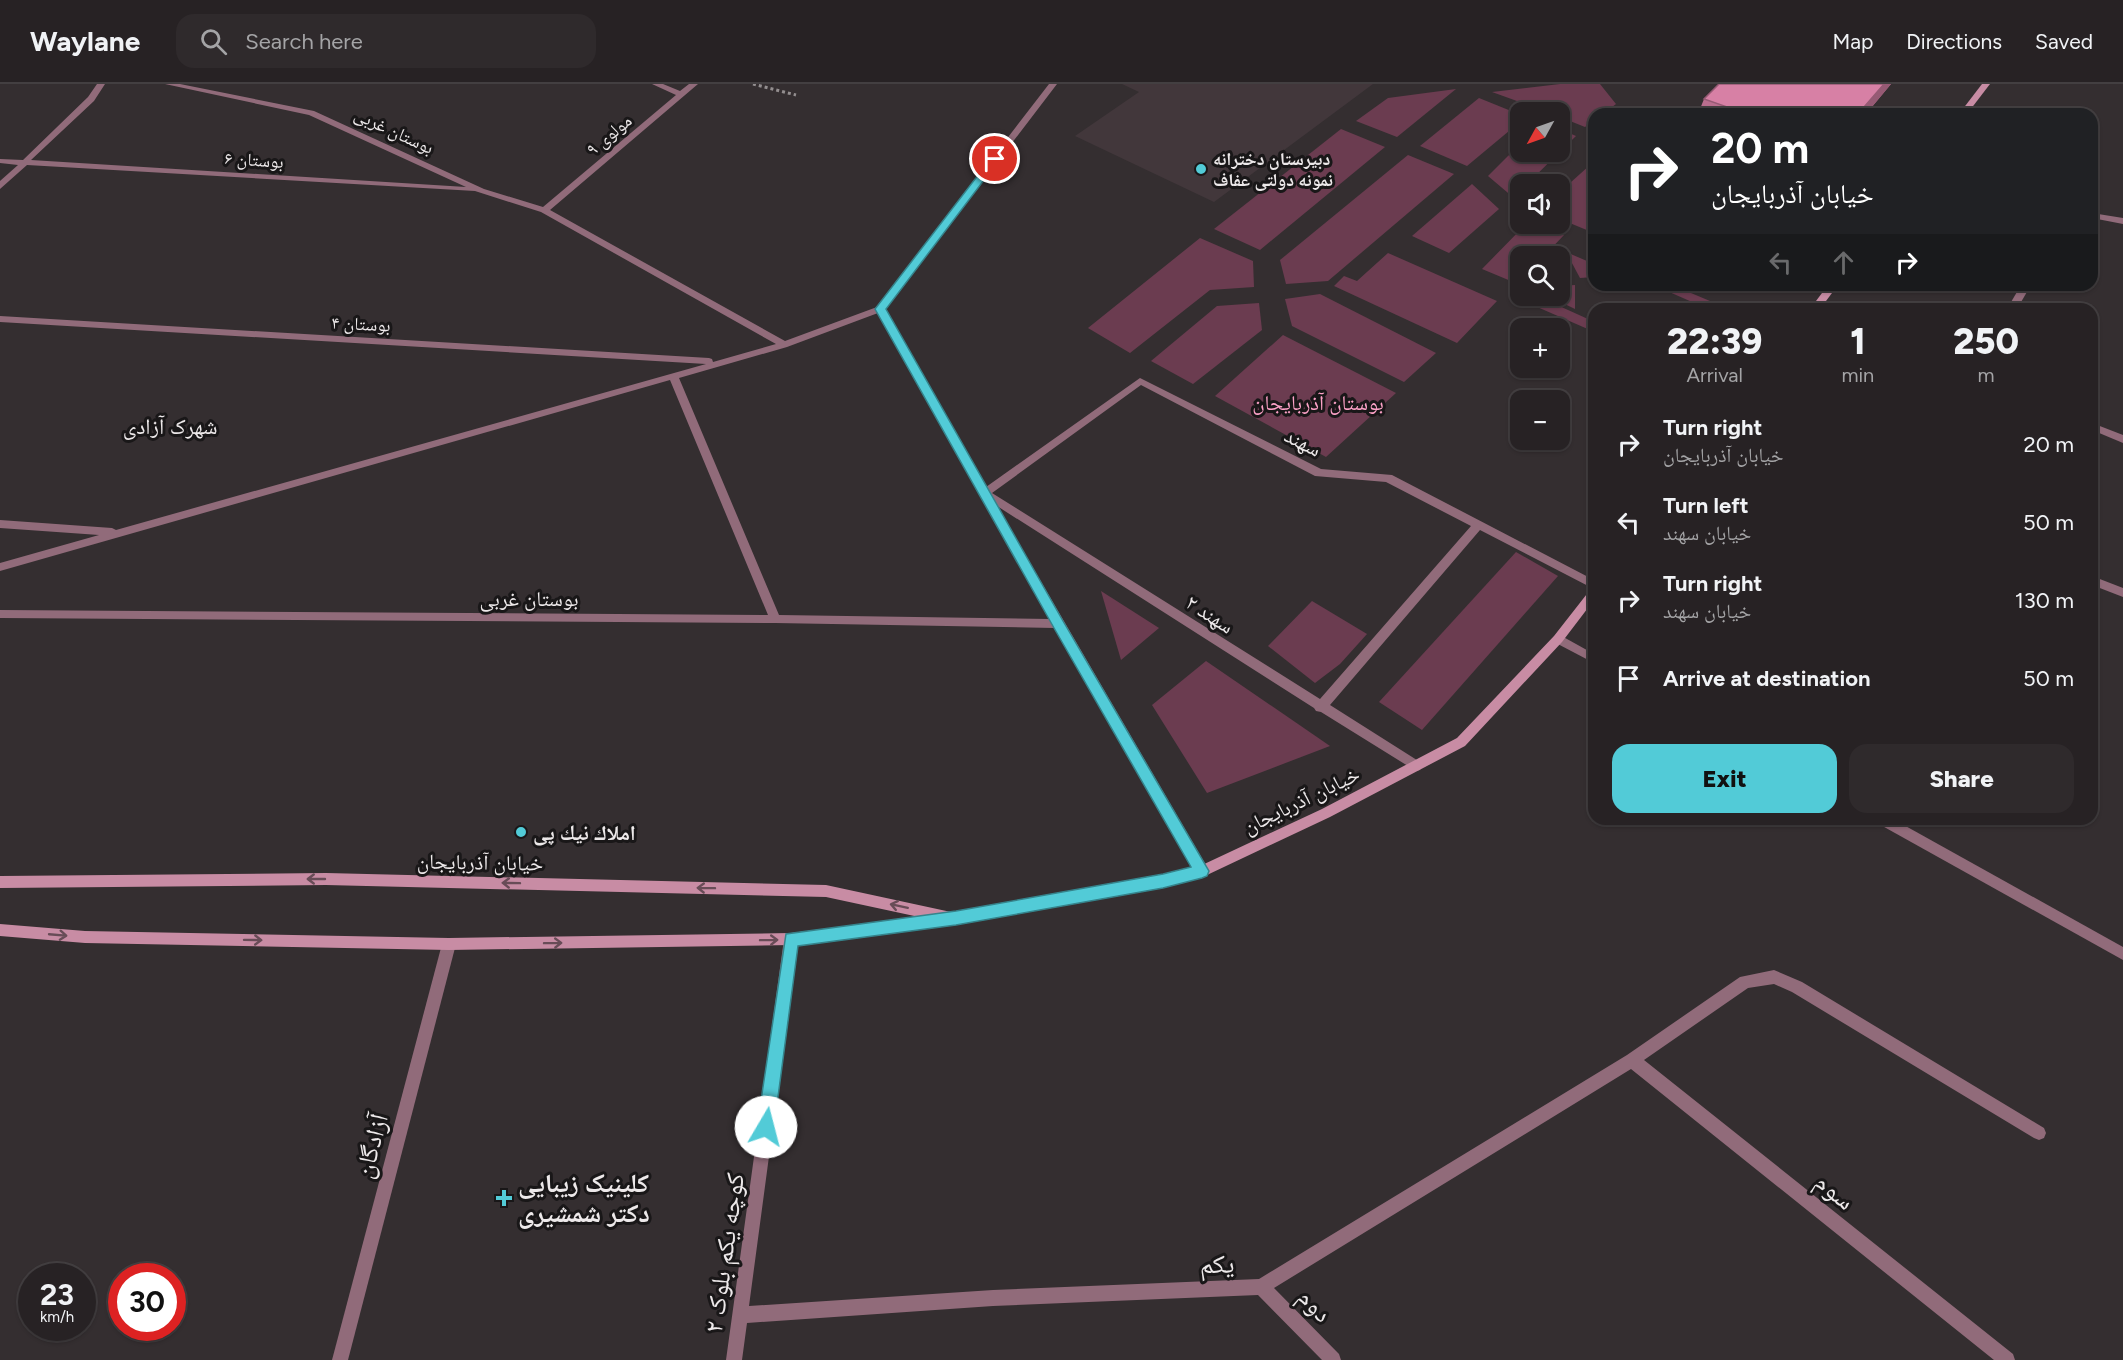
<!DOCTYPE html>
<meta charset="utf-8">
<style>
body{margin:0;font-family:Figtree,"Noto Naskh Arabic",sans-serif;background:#2f2a2c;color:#f1f3f6;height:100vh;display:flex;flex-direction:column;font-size:22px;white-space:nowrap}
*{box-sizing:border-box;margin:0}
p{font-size:20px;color:#a4a4a6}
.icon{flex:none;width:33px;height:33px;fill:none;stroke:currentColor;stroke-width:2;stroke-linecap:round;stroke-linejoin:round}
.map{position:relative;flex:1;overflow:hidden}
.side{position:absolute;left:1588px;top:219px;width:510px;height:522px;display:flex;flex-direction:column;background:#272224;border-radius:18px;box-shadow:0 2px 4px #0004,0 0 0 2px #433f41}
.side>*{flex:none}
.hud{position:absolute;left:1588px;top:24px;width:510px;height:183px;border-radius:18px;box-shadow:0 2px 4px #0004,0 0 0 2px #433f41;background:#202124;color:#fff;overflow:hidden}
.needle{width:39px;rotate:230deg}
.tools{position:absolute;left:1510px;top:18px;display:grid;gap:12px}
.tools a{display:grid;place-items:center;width:60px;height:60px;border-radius:12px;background:#272224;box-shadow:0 2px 4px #0004,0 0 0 2px #433f41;font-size:30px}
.speed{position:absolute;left:18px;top:1179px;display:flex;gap:12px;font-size:30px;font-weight:700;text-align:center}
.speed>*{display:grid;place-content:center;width:78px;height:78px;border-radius:50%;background:#272224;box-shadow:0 2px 4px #0004,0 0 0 2px #433f41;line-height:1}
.speed small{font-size:15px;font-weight:400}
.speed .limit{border:9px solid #d22;background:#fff;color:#111}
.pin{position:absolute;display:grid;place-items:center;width:51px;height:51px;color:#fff;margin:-26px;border:3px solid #fff;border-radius:50%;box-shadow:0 2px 6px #0007}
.me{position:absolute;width:66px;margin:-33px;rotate:8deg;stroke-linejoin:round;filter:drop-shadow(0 0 4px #0008)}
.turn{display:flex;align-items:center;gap:21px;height:126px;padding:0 24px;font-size:27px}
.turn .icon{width:78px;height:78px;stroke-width:2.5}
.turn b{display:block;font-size:42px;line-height:51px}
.lanes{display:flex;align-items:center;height:57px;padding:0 24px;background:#0003;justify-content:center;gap:30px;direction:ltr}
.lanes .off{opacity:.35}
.eta{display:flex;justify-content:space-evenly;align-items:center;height:102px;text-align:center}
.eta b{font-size:36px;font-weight:800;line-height:42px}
.primary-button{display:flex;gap:12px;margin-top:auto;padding:12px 24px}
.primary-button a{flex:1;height:69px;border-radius:18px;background:#52cbd7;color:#111;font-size:24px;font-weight:800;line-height:69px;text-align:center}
.primary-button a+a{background:#2f2a2c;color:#f1f3f6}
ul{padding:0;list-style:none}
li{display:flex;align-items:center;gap:18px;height:78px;padding:0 24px}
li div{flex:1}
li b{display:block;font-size:22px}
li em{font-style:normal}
header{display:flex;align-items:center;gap:36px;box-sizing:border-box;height:84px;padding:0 30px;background:#272224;border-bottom:2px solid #433f41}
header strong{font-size:28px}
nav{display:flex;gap:33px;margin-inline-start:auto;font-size:21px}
.search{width:420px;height:54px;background:#2f2a2c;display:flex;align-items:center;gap:15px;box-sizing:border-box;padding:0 21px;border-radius:18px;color:#a4a4a6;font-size:22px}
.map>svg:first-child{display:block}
.built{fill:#42373b}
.green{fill:#6b3c50}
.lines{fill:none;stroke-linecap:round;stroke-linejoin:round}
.path{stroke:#938e8f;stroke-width:3;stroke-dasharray:3 3;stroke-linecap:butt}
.street{fill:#916b7a;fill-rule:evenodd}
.secondary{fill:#c88ca4;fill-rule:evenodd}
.wall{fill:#b96e8e}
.shaded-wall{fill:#965a74}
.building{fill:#d780a5;stroke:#965a74;stroke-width:1.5}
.oneway{stroke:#684c57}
.route{fill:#52cbd7;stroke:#35848c;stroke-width:1.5}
.poi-dot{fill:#52cbd7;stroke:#191718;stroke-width:2}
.labels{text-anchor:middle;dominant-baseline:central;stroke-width:6;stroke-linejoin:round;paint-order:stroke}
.far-street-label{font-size:18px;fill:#ede9ea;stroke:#191718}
.far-poi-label{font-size:18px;font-weight:bold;fill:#ede9ea;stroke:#191718;text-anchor:start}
.park-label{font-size:21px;fill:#fda2c8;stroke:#191718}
.street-label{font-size:21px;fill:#ede9ea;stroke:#191718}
.poi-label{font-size:21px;font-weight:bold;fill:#ede9ea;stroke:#191718;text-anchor:start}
.neighbourhood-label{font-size:22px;fill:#ede9ea;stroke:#191718}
.near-street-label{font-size:26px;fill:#ede9ea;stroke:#191718}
.near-poi-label{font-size:26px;font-weight:bold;fill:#ede9ea;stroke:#191718;text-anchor:start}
</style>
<header>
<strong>Waylane</strong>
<div class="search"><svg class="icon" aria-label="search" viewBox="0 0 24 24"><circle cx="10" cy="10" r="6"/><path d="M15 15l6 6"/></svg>Search here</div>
<nav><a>Map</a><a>Directions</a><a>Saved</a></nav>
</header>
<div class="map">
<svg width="2123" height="1276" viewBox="0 0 2123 1276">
<rect width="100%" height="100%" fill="#342e30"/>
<polygon class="built" points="1122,0 1373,0 1214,118 1075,52 1139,8"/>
<g class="green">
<polygon points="1560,0 1600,0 1616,20 1603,30 1594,30 1594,36 1585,43 1560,33 1560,28 1547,28 1492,8"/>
<polygon points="1456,5 1397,53 1356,37 1388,14"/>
<polygon points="1479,14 1521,31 1521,37 1467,82 1420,62"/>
<polygon points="1341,45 1385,63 1260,166 1214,145"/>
<polygon points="1560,45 1576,52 1527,100 1521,100 1521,107 1514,114 1488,92 1521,59 1521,68 1560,68"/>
<polygon points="1408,71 1454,90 1328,197 1286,200 1280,176"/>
<polygon points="1590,81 1594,82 1594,149 1560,135 1560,108"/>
<polygon points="1472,100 1499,125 1449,169 1412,152"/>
<polygon points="1526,140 1537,140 1564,151 1544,172 1521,172 1521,196 1518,200 1482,185"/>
<polygon points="1200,154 1253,177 1254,203 1210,206 1130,269 1088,244"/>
<polygon points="1566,168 1594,180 1594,193 1580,194"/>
<polygon points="1388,169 1497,217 1457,259 1334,202 1344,192 1357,197"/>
<polygon points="1575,201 1575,225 1548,212 1560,212 1560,202"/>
<polygon points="1664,201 1672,201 1729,225 1708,225 1667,207"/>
<polygon points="1521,207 1521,212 1537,212 1588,235 1590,246 1514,213"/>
<polygon points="1320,210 1436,269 1404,298 1292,242 1285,215"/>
<polygon points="1259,219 1262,246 1193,300 1151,277 1217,222"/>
<polygon points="1283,251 1396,309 1326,373 1215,312"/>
<polygon points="1516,468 1558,492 1422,646 1379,618"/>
<polygon points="1101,507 1159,544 1121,576"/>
<polygon points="1312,517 1367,550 1340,580 1315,599 1268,562"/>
<polygon points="1206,577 1330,662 1207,709 1152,621"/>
</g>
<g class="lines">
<polyline class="path" points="753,0 796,11"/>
<g class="street">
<path d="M97 0H105L94 17 31 76 466 103 309 31 165 0H180L314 27 484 105 543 123 676 11 652 0H663L680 7 689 0H698L550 126 785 257 877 223 1049 0H1057L885 225 986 403 1140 294 1321 385 1392 391 1594 496V505L1480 446 1330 621 1420 678 1422 682 1420 686 1416 687 1321 628 1316 627 1314 624 997 422 1207 783 1209 787 1207 791 1202 793 1197 791 1055 544 775 539 0 534V526L768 531 670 296 0 487V479L99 451 0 444V436L112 444 116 446 706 280 0 238V232L709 274 712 275 713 278 776 260 541 128 475 107 27 81 0 105V97L18 81 0 79V75L23 76 88 13ZM878 229 1050 535 779 531 679 294 787 263ZM1141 301 1315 392 1386 398 1471 442 1320 615 992 409Z"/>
<polygon points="2092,129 2123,134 2123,140 2092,134"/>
<polygon points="2021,201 2031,201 2017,225 2007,225"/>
<polygon points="2092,339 2123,351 2123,359 2092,346"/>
<polygon points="2092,492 2123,504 2123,513 2092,501"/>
<polygon points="1558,550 1594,570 1594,579 1554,558 1552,555"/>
<polygon points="1875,735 1893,735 2123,863 2123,876 1877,739"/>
<polygon points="791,849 796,851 798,855 749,1222 993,1206 1259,1195 1627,971 1740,893 1774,886 1802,898 2044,1044 2046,1049 2044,1054 2039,1056 2034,1054 1792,908 1774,900 1748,904 1644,976 2013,1270 2015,1276 1994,1276 1631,985 1274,1204 1339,1270 1341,1276 1322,1276 1258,1211 993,1222 747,1239 742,1276 726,1276 784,855 786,851"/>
<polygon points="449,854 454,856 456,860 348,1276 332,1276 442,860 444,856"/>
</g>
<g class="secondary">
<polygon points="1982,0 1990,0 1967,30 1959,30"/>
<polygon points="1828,201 1838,201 1820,225 1810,225"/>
<polygon points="1594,505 1594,516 1562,558 1465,662 1330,733 1207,791 1163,803 956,840 791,861 449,866 85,859 0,852 0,840 85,847 449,854 791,849 919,833 826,813 326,801 0,804 0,792 326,789 826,801 951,828 1163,791 1200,782 1322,725 1457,654 1554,552 1590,506"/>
</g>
</g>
<polygon class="wall" points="1891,0 1866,30 1698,30 1704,15"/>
<polygon class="shaded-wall" points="1884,0 1891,0 1866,30 1858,30"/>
<polygon class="building" points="1719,0 1884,0 1858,30 1747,30 1704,15"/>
<defs><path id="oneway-shaft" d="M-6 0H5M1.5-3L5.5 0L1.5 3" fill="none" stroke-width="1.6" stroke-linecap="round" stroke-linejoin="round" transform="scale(1.5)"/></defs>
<g class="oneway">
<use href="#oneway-shaft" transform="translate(316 795) rotate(180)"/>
<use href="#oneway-shaft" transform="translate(511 799) rotate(-179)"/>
<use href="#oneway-shaft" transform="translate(706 804) rotate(-179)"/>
<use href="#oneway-shaft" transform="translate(899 822) rotate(-168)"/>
<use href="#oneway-shaft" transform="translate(58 851) rotate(5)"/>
<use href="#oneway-shaft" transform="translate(253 856) rotate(1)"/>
<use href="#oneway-shaft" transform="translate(769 856) rotate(-1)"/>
<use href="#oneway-shaft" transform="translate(553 859) rotate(-1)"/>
</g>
<polygon class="route" points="992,73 1000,75 886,225 1063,537 1209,787 1207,792 1202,794 1163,804 956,841 798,862 774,1043 772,1049 766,1051 760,1049 757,1043 786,850 956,827 1163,790 1191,783 1054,544 875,225"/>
<g class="poi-dot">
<circle cx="1201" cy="85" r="6"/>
<circle cx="521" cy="748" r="6"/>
<path d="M501 1105h6v6h6v6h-6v6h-6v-6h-6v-6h6z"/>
</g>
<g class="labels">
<g class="far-street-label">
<text transform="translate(394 47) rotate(25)">بوستان غربی</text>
<text transform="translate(609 51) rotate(-40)">مولوی ۹</text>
<text transform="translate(254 76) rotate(4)">بوستان ۶</text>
<text transform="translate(361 240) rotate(3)">بوستان ۴</text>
</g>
<g class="far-poi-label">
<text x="1213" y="75">دبیرستان دخترانه<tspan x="1213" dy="21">نمونه دولتی عفاف</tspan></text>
</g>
<g class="park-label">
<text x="1318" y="318">بوستان آذربایجان</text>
</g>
<g class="street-label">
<text transform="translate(1303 358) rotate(27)">سهند</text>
<text x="529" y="514">بوستان غربی</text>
<text transform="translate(1210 530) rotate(33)">سهند ۲</text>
<text transform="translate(1301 716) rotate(-26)">خیابان آذربایجان</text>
<text transform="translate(480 778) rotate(1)">خیابان آذربایجان</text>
</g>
<g class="poi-label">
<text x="533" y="748">املاك نيك پى</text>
</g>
<g class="neighbourhood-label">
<text x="170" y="342">شهرک آزادی</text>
</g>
<g class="near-street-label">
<text transform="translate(371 1062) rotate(-75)">آزادگان</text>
<text transform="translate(1835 1107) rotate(39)">سوم</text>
<text transform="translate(724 1169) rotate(-82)">کوچه یکم بلوک ۲</text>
<text transform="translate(1217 1180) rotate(-2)">یکم</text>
<text transform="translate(1315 1221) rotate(46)">دوم</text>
</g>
<g class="near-poi-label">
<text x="518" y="1099">کلینیک زیبایی<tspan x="518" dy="30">دکتر شمشیری</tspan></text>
</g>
</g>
</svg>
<div class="tools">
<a><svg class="needle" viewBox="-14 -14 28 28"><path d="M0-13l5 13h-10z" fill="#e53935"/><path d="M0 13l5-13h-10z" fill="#a4a4a6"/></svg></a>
<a><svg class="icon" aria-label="sound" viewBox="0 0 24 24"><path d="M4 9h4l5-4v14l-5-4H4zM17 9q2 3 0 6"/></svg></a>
<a><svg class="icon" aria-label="search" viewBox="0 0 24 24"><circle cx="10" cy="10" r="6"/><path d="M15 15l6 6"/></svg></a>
<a>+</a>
<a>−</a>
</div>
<div class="speed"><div>23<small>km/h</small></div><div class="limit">30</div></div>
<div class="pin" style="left:995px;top:75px;background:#d93025"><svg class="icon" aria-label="arrive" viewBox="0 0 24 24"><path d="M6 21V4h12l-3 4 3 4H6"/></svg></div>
<svg class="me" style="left:766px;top:1043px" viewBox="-20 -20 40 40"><circle r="19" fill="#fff"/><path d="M0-13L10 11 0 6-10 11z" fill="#52cbd7"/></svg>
<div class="hud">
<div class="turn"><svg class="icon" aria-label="right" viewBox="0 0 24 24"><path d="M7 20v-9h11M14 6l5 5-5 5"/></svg><div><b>20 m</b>خیابان آذربایجان</div></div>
<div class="lanes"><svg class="icon off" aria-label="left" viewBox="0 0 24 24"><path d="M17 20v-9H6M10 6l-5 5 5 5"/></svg><svg class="icon off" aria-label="ahead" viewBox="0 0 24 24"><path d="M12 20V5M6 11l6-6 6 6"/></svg><svg class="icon" aria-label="right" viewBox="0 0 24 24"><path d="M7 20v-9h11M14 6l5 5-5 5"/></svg></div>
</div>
<section class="side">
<div class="eta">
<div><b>22:39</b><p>Arrival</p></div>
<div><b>1</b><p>min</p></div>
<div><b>250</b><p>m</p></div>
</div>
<ul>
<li><svg class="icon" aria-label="right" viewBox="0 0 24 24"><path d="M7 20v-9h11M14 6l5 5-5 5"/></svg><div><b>Turn right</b><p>خیابان آذربایجان</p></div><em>20 m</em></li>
<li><svg class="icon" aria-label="left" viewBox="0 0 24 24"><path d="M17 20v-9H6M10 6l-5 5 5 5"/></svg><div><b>Turn left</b><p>خیابان سهند</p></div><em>50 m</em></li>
<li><svg class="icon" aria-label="right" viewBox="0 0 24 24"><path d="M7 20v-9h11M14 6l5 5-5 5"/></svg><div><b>Turn right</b><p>خیابان سهند</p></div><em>130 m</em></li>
<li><svg class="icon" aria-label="arrive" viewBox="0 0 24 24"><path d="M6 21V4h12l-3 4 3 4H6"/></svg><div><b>Arrive at destination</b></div><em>50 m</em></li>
</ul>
<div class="primary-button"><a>Exit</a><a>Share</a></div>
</section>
</div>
